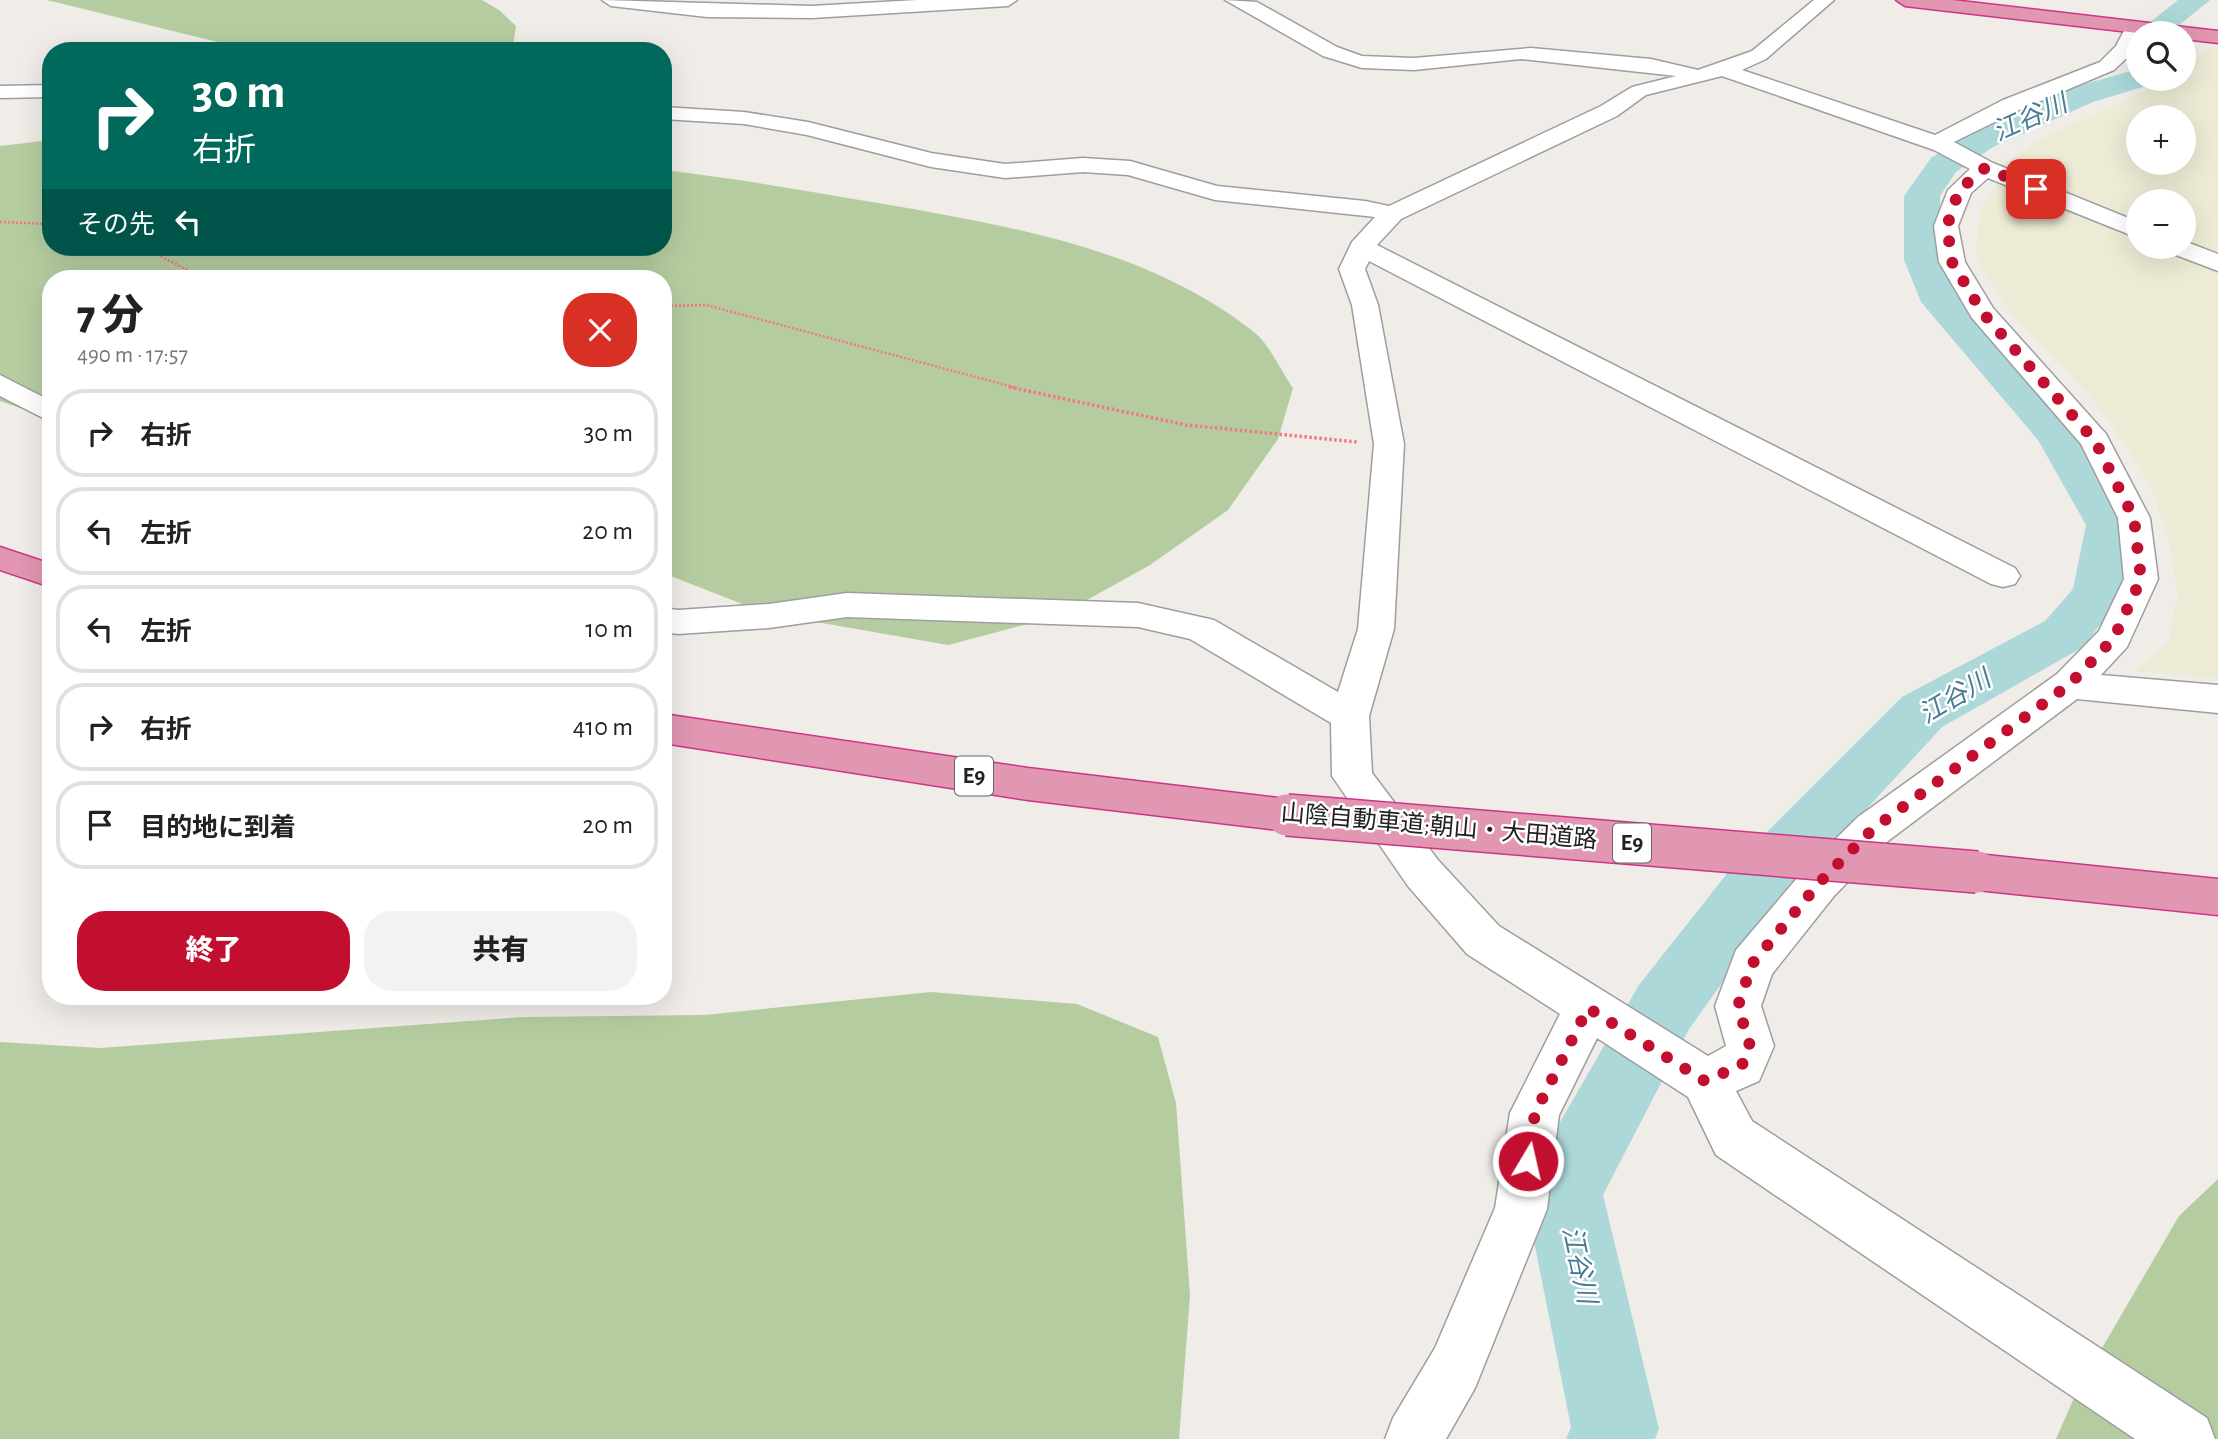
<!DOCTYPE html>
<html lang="ja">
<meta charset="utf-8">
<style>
body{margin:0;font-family:"Alegreya Sans","Noto Sans JP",sans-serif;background:#f2f2f2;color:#222;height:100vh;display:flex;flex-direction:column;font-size:26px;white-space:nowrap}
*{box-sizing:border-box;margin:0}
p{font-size:23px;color:#767676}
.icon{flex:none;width:38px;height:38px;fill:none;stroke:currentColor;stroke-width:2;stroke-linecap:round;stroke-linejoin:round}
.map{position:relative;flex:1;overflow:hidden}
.side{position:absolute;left:42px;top:270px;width:630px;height:735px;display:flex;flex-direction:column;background:#fff;border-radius:28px;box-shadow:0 7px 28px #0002}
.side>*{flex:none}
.hud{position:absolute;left:42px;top:42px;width:630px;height:214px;border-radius:28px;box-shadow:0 7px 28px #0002;background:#00695c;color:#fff;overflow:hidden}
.tools{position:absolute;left:2126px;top:21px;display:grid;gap:14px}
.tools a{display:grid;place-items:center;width:70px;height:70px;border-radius:50%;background:#fff;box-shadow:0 7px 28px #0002;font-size:35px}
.pin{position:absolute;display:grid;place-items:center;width:60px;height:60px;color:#fff;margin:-30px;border-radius:14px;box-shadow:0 4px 10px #0006}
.me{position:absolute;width:77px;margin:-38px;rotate:9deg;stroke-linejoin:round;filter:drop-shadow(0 0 5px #0008)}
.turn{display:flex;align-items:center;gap:24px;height:147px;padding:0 35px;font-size:32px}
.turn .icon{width:91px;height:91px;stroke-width:2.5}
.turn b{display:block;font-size:49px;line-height:60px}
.then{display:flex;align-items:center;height:66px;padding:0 35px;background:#0003;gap:14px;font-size:26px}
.round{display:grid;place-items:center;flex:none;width:74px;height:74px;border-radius:28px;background:#f2f2f2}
.headline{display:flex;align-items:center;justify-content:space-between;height:119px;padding:0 35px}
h1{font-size:42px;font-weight:800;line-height:52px}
.cta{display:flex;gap:14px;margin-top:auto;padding:14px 35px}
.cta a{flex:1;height:80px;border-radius:28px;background:#c20f30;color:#fff;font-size:28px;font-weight:800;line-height:80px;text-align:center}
.cta a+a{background:#f2f2f2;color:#222}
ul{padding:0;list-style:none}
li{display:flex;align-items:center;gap:21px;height:88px;margin:0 14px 10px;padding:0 21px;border:4px solid #e0e0e0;border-radius:28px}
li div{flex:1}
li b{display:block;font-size:26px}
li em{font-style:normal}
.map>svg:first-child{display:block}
.farmland{fill:#edebd5;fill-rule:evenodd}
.forest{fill:#b5cca0}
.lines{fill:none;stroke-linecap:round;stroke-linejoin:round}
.river{fill:#acd8da;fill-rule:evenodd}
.minor-casing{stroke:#9e9e9e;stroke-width:3}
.highway-casing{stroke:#cf3586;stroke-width:3}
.path-far1{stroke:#f07983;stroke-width:2.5;stroke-dasharray:2 2;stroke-linecap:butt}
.path{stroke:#f07983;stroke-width:3.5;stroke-dasharray:2.5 2.5;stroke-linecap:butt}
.minor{fill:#fff;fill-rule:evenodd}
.highway{fill:#e196b2;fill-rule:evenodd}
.highway-bridge-casing{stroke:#cf3586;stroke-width:44;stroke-linecap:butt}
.highway-bridge{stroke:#e196b2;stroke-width:41}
.route{stroke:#c20f30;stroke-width:12;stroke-dasharray:0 21.6}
.labels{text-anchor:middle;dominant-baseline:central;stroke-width:5;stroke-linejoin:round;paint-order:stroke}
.shield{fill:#fff;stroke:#646464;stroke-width:2}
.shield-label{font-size:23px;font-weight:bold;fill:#212121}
.street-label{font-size:24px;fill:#212121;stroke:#fff}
.water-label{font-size:26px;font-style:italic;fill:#497c93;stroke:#fff}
</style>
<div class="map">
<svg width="2218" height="1439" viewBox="0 0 2218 1439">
<rect width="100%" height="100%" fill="#f0ece8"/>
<g class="farmland">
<path d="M2210 46 2218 47V257L2184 243V201H2138V224L2003 165 2039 140 2170 79H2184V67ZM2138 117H2184V163H2138Z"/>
<polygon points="2002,178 2138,235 2138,247 2166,247 2218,268 2218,679 2135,671 2168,643 2178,593 2168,536 2150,484 2115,430 2083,388 2012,315 1981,266 1976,250 1981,207"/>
</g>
<g class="forest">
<polygon points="47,0 482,0 499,10 516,26 512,51 254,51"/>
<path d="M51 140V247H663V170C735 178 806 191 878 203 1009 226 1146 247 1254 332 1270 345 1281 371 1293 388L1278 439 1228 510 1150 565 1058 616 948 645 765 613 663 573V278H51V419L0 401V146Z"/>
<polygon points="931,992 1077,1004 1158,1037 1176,1103 1190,1295 1179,1439 0,1439 0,1042 100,1048 522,1017 704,1015"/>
<polygon points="2218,1179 2218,1439 2056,1439 2077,1391 2179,1216"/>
</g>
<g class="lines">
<g class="river">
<polygon points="2178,0 2210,0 2173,30 2174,33 2146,33 2143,28"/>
<polygon points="2138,69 2138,79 2153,79 2149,85 2093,102 1993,147 1956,172 1940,196 1942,260 1959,298 2074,424 2136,525 2124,594 2083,647 1942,727 1779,904 1689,1029 1603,1195 1659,1429 1655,1439 1566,1439 1571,1427 1524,1191 1536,1164 1639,985 1733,866 1902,697 2045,621 2073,589 2086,525 2038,440 1921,302 1904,260 1904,196 1931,158 1969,133 2071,88"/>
</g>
<defs>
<g id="minor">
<polygon points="602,0 812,6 917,0 1017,0 1008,6 812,18 707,17 611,6"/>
<path d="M1225 0 1257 2 1337 47 1362 56 1414 58 1531 48 1651 59 1698 70 1752 51 1814 0H1834L1766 59 1742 70 1935 135 2003 100 2100 62 2116 46 2128 23H2142L2145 27 2138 33 2132 53 2114 70 2019 110 1954 142 1993 163 2138 222V238L1988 178 1971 193 1958 226 1965 262 1993 308 2106 434 2150 518 2158 579 2127 647 2101 675 2218 685V713L2077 699 1888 841 1834 896 1772 974 1761 1006 1774 1046 1759 1081 1736 1091 1752 1121 2207 1418 2215 1439H2135L1716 1155 1688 1097 1597 1038 1559 1115 1547 1209 1475 1388 1446 1439H1385L1393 1418 1435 1348 1495 1208 1510 1113 1560 1014 1467 954 1408 886 1332 776 1331 723 1190 639 1138 627 847 617 769 628 678 634 663 632V608L678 610 769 604 847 593 1138 603 1214 620 1338 692 1358 629 1374 444 1352 305 1339 269 1352 242 1375 217 1215 200 1128 175 1083 172 1005 178 931 167 807 135 744 124 663 119V107L744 112 808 122 931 153 1005 164 1083 158 1130 161 1217 186 1365 201 1389 206 1601 106 1632 87 1676 76 1521 59 1414 70 1362 68 1323 56ZM1722 76 1934 150 1970 169 1948 190 1934 226 1939 262 1972 318 2081 444 2118 518 2124 579 2099 631 2057 674 1858 817 1804 870 1736 950 1715 1006 1726 1046 1708 1056 1499 926 1438 860 1372 773 1369 716 1394 629 1404 444 1378 305 1365 269 1369 261 1991 584 2003 587 2015 584 2020 576 2015 568 1377 245 1401 219 1617 116 1646 95Z"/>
<polygon points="51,85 51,97 0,98 0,86"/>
<polygon points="2184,241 2218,254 2218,271 2168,252 2164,247 2184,247"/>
<polygon points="0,375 51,401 51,422 0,396"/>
</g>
<g id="highway">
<polygon points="1896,0 1952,0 2218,31 2218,43 2184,39 2184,33 2138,33 1905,6"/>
<polygon points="0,547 51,564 51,587 0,570"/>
<polygon points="663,714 1028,768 1287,799 1302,803 1308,815 1302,827 1287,831 1028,800 663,743"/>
<polygon points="1977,854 2218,879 2218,915 1977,890 1962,884 1956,872 1962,860"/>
</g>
</defs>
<use href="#minor" class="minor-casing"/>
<use href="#highway" class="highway-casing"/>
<g class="path-far1">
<polyline points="0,222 51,224"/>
<polyline points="143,247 203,278"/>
<polyline points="663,306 706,305 1017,388"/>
</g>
<polyline class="path" points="1009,387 1186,425 1357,442"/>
<use href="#minor" class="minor"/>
<use href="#highway" class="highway"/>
<defs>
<polyline id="highway-bridge" points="1287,815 1977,872"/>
</defs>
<use href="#highway-bridge" class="highway-bridge-casing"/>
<use href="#highway-bridge" class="highway-bridge"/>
</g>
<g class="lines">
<polyline class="route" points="1528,1161 1535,1113 1588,1008 1705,1081 1742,1065 1750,1046 1738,1006 1752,964 1819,883 1873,829 2070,684 2114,638 2141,579 2134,518 2095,441 1982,312 1952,262 1947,226 1959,190 1985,168 2036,189"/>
</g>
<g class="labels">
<g class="shield">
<rect x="955" y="756.5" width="38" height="39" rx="5"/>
<rect x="1613" y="823.5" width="38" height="39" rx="5"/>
</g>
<g class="shield-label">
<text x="974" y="776">E9</text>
<text x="1632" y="843">E9</text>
</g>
<g class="street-label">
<text transform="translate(1439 827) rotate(5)">山陰自動車道;朝山・大田道路</text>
</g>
<g class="water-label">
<text transform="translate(2030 118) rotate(-24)">江谷川</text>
<text transform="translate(1955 697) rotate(-31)">江谷川</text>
<text transform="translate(1579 1265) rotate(78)">江谷川</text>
</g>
</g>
</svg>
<div class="tools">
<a><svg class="icon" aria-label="search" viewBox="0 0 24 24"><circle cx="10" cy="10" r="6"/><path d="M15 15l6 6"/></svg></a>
<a>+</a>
<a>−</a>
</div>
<div class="pin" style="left:2036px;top:189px;background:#d93025"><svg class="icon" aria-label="arrive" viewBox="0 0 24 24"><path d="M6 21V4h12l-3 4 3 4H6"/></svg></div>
<svg class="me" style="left:1528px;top:1161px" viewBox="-20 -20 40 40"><circle r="17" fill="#c20f30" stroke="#fff" stroke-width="3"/><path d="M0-11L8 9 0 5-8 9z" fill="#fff"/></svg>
<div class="hud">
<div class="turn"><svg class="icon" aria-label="right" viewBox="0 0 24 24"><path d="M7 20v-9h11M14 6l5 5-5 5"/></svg><div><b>30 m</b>右折</div></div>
<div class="then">その先<svg class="icon" aria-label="left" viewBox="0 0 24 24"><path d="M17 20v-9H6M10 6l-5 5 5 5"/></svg></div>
</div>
<section class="side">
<div class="headline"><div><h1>7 分</h1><p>490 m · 17:57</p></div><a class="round" style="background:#d93025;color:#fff"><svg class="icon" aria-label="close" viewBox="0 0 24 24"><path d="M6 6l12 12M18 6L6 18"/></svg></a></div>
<ul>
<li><svg class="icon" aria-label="right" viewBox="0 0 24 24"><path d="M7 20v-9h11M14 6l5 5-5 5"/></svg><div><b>右折</b></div><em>30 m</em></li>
<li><svg class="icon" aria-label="left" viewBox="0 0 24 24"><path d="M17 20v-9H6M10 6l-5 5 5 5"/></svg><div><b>左折</b></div><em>20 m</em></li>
<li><svg class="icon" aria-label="left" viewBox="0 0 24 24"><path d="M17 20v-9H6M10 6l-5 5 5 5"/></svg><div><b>左折</b></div><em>10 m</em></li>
<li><svg class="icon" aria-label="right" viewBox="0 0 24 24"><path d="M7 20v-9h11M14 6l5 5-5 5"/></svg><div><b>右折</b></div><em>410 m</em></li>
<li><svg class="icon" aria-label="arrive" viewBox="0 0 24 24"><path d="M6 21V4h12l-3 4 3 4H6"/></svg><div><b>目的地に到着</b></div><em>20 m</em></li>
</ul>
<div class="cta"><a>終了</a><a>共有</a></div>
</section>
</div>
